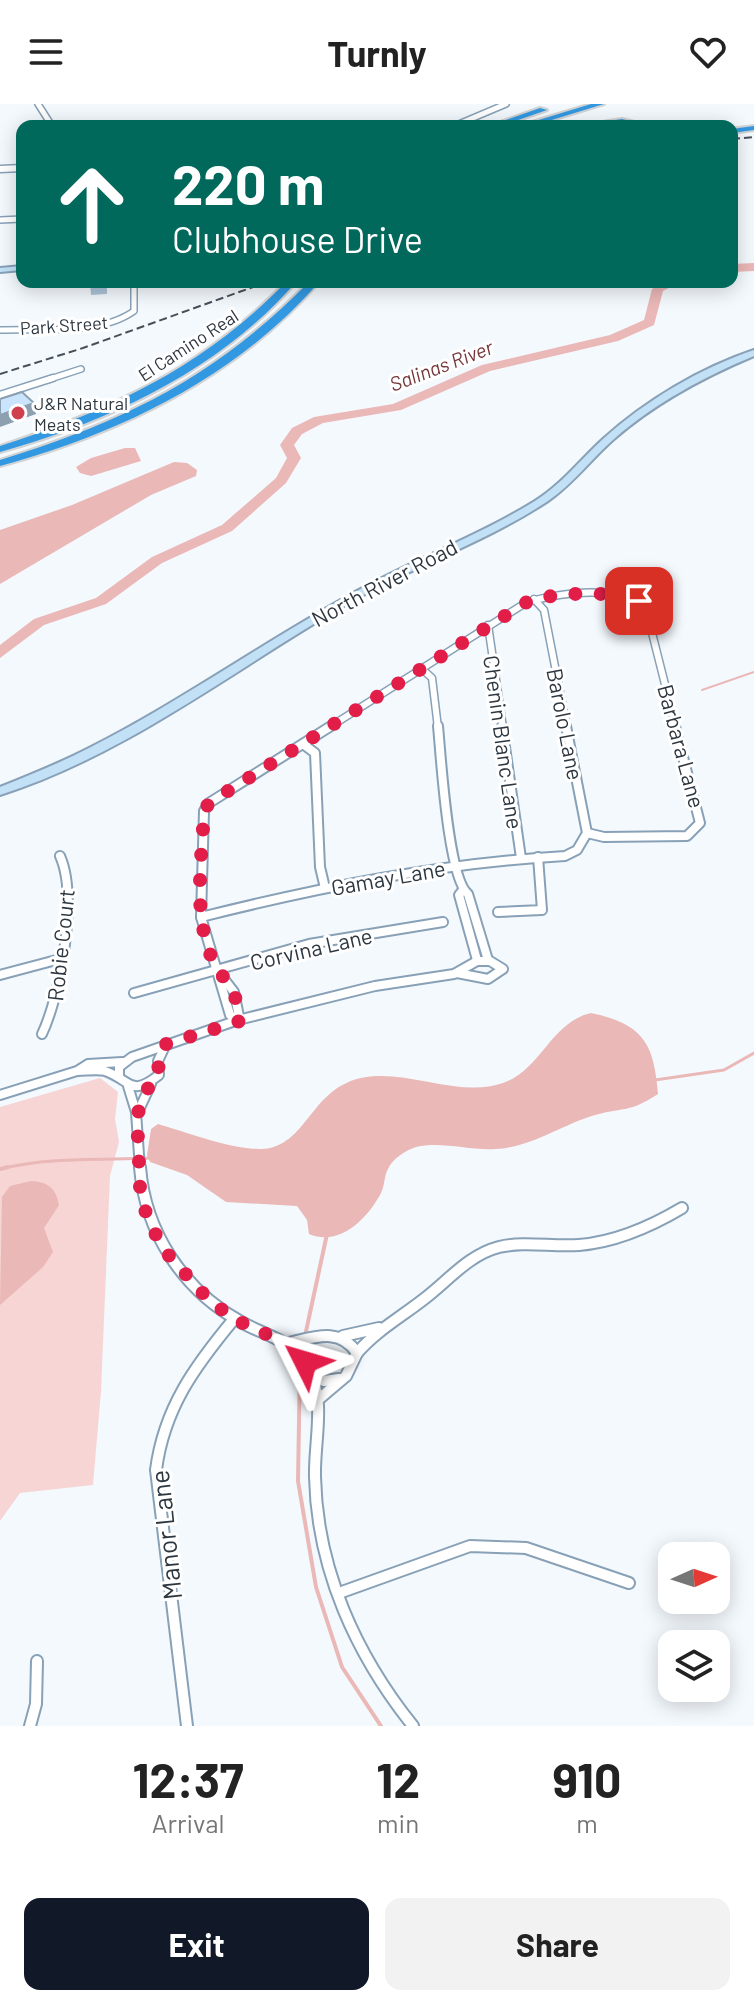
<!DOCTYPE html>
<style>
body{margin:0;font-family:Barlow,sans-serif;background:#f2f2f2;color:#222;height:100vh;display:flex;flex-direction:column;font-size:30px;white-space:nowrap}
*{box-sizing:border-box;margin:0}
p{font-size:26px;color:#767676}
.icon{flex:none;width:44px;height:44px;fill:none;stroke:currentColor;stroke-width:2;stroke-linecap:round;stroke-linejoin:round}
.map{position:relative;height:1622px;overflow:hidden}
.details{display:flex;flex-direction:column;background:#fff;flex:1}
.details>*{flex:none}
.guide{position:absolute;left:16px;top:16px;width:722px;height:168px;border-radius:16px;box-shadow:0 4px 20px #0003;background:#00695c;color:#fff;overflow:hidden}
.needle{width:52px;rotate:87deg}
.tools{position:absolute;left:658px;top:1438px;display:grid;gap:16px}
.tools a{display:grid;place-items:center;width:72px;height:72px;border-radius:16px;background:#fff;box-shadow:0 4px 20px #0003;font-size:40px}
.pin{position:absolute;display:grid;place-items:center;width:68px;height:68px;color:#fff;margin:-34px;border-radius:16px;box-shadow:0 4px 12px #0006}
.me{position:absolute;width:88px;margin:-44px;rotate:310deg;stroke-linejoin:round;filter:drop-shadow(0 0 6px #0008)}
.turn{display:flex;align-items:center;gap:28px;height:168px;padding:0 24px;font-size:36px}
.turn .icon{width:104px;height:104px;stroke-width:2.5}
.turn b{display:block;font-size:56px;line-height:68px}
.eta{display:flex;justify-content:space-evenly;align-items:center;height:136px;text-align:center}
.eta b{font-size:48px;font-weight:700;line-height:56px}
.action{display:flex;gap:16px;margin-top:auto;padding:16px 24px}
.action a{flex:1;height:92px;border-radius:16px;background:#111827;color:#fff;font-size:32px;font-weight:700;line-height:92px;text-align:center}
.action a+a{background:#f2f2f2;color:#222}
header{display:flex;justify-content:space-between;align-items:center;height:104px;padding:0 24px;background:#fff;font-size:36px;font-weight:700}
.map>svg:first-child{display:block}
.green{fill:#f6d5d4}
.water{fill:#eab8b7}
.lines{fill:none;stroke-linecap:round;stroke-linejoin:round}
.stream-far2{stroke:#eab8b7;stroke-width:2}
.stream-far1{stroke:#eab8b7;stroke-width:3}
.stream{stroke:#eab8b7;stroke-width:4}
.river{fill:#eab8b7;fill-rule:evenodd}
.minor-far3-casing{stroke:#88a1b7;stroke-width:8}
.minor-far2-casing{stroke:#88a1b7;stroke-width:9}
.minor-far1-casing{stroke:#88a1b7;stroke-width:12}
.minor-casing{stroke:#88a1b7;stroke-width:14}
.tertiary-casing{stroke:#88a1b7;stroke-width:9}
.secondary-casing{stroke:#88a1b7;stroke-width:4}
.motorway-casing{stroke:#d1d3d5;stroke-width:4}
.minor-far3{stroke:#fff;stroke-width:5}
.minor-far2{stroke:#fff;stroke-width:6}
.minor-far1{stroke:#fff;stroke-width:8}
.minor{stroke:#fff;stroke-width:10}
.tertiary{stroke:#fff;stroke-width:6}
.secondary{fill:#c2e0f6;fill-rule:evenodd}
.motorway{fill:#3298e1;fill-rule:evenodd}
.rail{stroke:#475059;stroke-width:2;stroke-dasharray:8 4;stroke-linecap:butt}
.wall{fill:#adc4d9}
.shaded-wall{fill:#8da0b0}
.building{fill:#c9e4fc;stroke:#8da0b0;stroke-width:2}
.route{stroke:#e11d48;stroke-width:14;stroke-dasharray:0 25.2}
.poi-dot{fill:#cf3f4d;stroke:#fff;stroke-width:3}
.labels{text-anchor:middle;dominant-baseline:central;stroke-width:6;stroke-linejoin:round;paint-order:stroke}
.far-street-label{font-size:18px;fill:#2d3740;stroke:#fff}
.far-poi-label{font-size:18px;fill:#2d3740;stroke:#fff;text-anchor:start}
.far-water-label{font-size:20px;font-style:italic;fill:#753638;stroke:#fff}
.street-label{font-size:22px;fill:#2d3740;stroke:#fff}
.near-street-label{font-size:26px;fill:#2d3740;stroke:#fff}
</style>
<header><svg class="icon" aria-label="menu" viewBox="0 0 24 24"><path d="M4 6h16M4 12h16M4 18h16"/></svg>Turnly<svg class="icon" aria-label="heart" viewBox="0 0 24 24"><path d="M12 20l-8-8c-3-5 5-10 8-4 3-6 11-1 8 4z"/></svg></header>
<div class="map">
<svg width="754" height="1622" viewBox="0 0 754 1622">
<rect width="100%" height="100%" fill="#f4f9fe"/>
<polygon class="green" points="100,974 118,988 115,1015 119,1038 110,1072 101,1287 93,1381 20,1389 0,1417 0,1003"/>
<g class="water">
<polygon points="125,344 135,344 141,357 91,372 80,369 76,363 91,354"/>
<polygon points="174,358 187,359 197,366 196,372 151,391 0,480 0,426 72,401"/>
<path d="M591 909C643 920 654 939 658 990 629 1009 624 1003 595 1011 561 1021 532 1043 496 1045 470 1047 442 1037 416 1043 406 1046 392 1055 388 1065 384 1072 385 1081 381 1089 368 1114 340 1143 309 1130L307 1116 297 1102 226 1098 187 1071 150 1058 147 1051 151 1025 158 1020C186 1028 242 1050 270 1044 312 1034 313 975 376 972 417 970 464 993 503 979 541 966 551 918 591 909Z"/>
<path d="M31 1077C48 1078 56 1084 59 1101L44 1124 53 1148 43 1163 0 1201 2 1093 10 1082Z"/>
</g>
<g class="lines">
<polyline class="stream-far2" points="702,586 754,568"/>
<g class="stream-far1">
<polyline points="655,976 724,966 754,949"/>
<path d="M1 1065C47 1053 103 1056 151 1054"/>
</g>
<g class="stream">
<polyline points="0,1065 8,1063"/>
<polyline points="305,1232 327,1130"/>
<polyline points="300,1259 298,1377 316,1483 342,1563 381,1622"/>
</g>
<g class="river">
<polygon points="754,159 754,167 732,168 732,160"/>
<polygon points="664,178 680,178 663,187 654,221 618,237 490,267 401,306 323,319 302,330 294,341 301,354 286,379 232,427 162,459 106,500 44,521 0,554 0,541 34,515 96,494 152,453 222,421 276,374 287,354 280,341 292,324 314,313 393,300 482,261 610,231 644,216 652,185"/>
</g>
<defs>
<g id="minor-far3">
<polyline points="38,0 52,22"/>
<polyline points="454,22 506,0"/>
<polyline points="0,116 22,115"/>
<path d="M0 226C41 224 99 232 134 207V178"/>
<polyline points="47,276 81,265"/>
</g>
<g id="minor-far2">
<polyline points="0,291 53,274"/>
<polyline points="534,495 544,506 567,624"/>
<polyline points="488,521 503,624"/>
<polyline points="421,564 432,574 438,624"/>
<path d="M328 624 527 498C561 489 622 478 647 509L676 624"/>
</g>
<g id="minor-far1">
<path d="M438 622C441 653 448 774 468 790L488 856"/>
<polyline points="502,622 521,754"/>
<polyline points="303,640 315,649 320,763 325,784"/>
<polyline points="587,729 604,733 687,732 700,719 675,622"/>
<polyline points="463,786 459,791 477,856"/>
<polyline points="498,808 542,806 538,753"/>
<path d="M201 813C321 783 441 759 565 752L577 746 587 729 566 622"/>
<polyline points="217,866 234,888 240,917"/>
<polyline points="0,871 60,855"/>
<polyline points="134,889 309,840 443,818"/>
<polyline points="240,917 230,911 201,813 204,707 209,699 331,622"/>
<path d="M42 930C61 890 78 792 60 752"/>
<path d="M78 967C86 967 98 965 105 967 131 976 130 994 159 971L158 957 166 940"/>
<polyline points="119,973 119,963 132,953 238,916 375,882 454,870 477,857 490,857 503,865 488,875 457,869"/>
<polyline points="128,982 136,1008 140,1065"/>
<polyline points="0,991 77,967 88,960 122,958"/>
<polyline points="138,1008 151,980"/>
</g>
<g id="minor">
<path d="M140 1063C145 1128 183 1186 241 1218 266 1232 296 1237 309 1265 326 1299 314 1337 315 1373 317 1465 356 1551 413 1622"/>
<polyline points="343,1232 379,1224"/>
<path d="M289 1239C315 1233 340 1223 357 1249L346 1272 320 1294"/>
<path d="M357 1249C376 1227 401 1213 424 1195 448 1177 468 1151 499 1143 525 1137 552 1143 579 1141 616 1138 650 1123 682 1104"/>
<polyline points="312,1273 324,1277 339,1275"/>
<polyline points="339,1489 470,1442 526,1444 629,1479"/>
<polyline points="30,1622 36,1600 37,1557"/>
<path d="M187 1622 156 1366C164 1304 195 1262 234 1215"/>
</g>
<polyline id="tertiary" points="0,65 22,64"/>
<g id="secondary">
<polygon points="22,162 22,166 0,168 0,164"/>
<path d="M754 246V252C704 273 655 299 614 335 591 355 573 380 548 397 488 437 417 461 354 496 238 562 129 650 0 691V683C30 671 60 659 89 644 178 599 259 541 346 493 407 458 475 434 535 397 562 380 580 356 603 335 645 297 700 264 754 246Z"/>
</g>
<g id="motorway">
<polygon points="591,0 604,0 532,22 519,22"/>
<polygon points="540,4 547,6 501,22 489,22"/>
<polygon points="622,15 651,22 622,19 577,22"/>
<polygon points="754,22 754,26 732,29 732,25"/>
<path d="M286 178H296C221 265 109 318 0 348V342C113 305 202 264 286 178Z"/>
<path d="M309 178H319C237 273 119 330 0 362V356C126 317 215 273 309 178Z"/>
</g>
</defs>
<use href="#minor-far3" class="minor-far3-casing"/>
<use href="#minor-far2" class="minor-far2-casing"/>
<use href="#minor-far1" class="minor-far1-casing"/>
<use href="#minor" class="minor-casing"/>
<use href="#tertiary" class="tertiary-casing"/>
<use href="#secondary" class="secondary-casing"/>
<use href="#motorway" class="motorway-casing"/>
<use href="#minor-far3" class="minor-far3"/>
<use href="#minor-far2" class="minor-far2"/>
<use href="#minor-far1" class="minor-far1"/>
<use href="#minor" class="minor"/>
<use href="#tertiary" class="tertiary"/>
<use href="#secondary" class="secondary"/>
<use href="#motorway" class="motorway"/>
<g class="rail">
<polyline points="732,35 754,33"/>
<polyline points="0,270 83,244 267,178"/>
</g>
</g>
<polygon class="wall" points="90,178 107,178 107,190 91,191"/>
<polygon class="shaded-wall" points="34,299 36,310 0,323 0,311"/>
<g class="building">
<polygon points="90,178 106,178 106,179 90,180"/>
<polygon points="22,288 34,299 0,311 0,295"/>
</g>
<g class="lines">
<path class="route" d="M305 1258 296 1244 234 1215 208 1195 164 1146 147 1114 140 1083 137 1012 145 988 159 971 158 957 166 940 240 917C238 880 217 874 208 844 194 801 202 752 204 707L209 699 527 498C553 488 614 486 639 497"/>
</g>
<circle class="poi-dot" cx="18" cy="309" r="8"/>
<g class="labels">
<g class="far-street-label">
<text transform="translate(64 221) rotate(-4)">Park Street</text>
<text transform="translate(188 241) rotate(-33)">El Camino Real</text>
</g>
<g class="far-poi-label">
<text x="34" y="299">J&amp;R Natural<tspan x="34" dy="21">Meats</tspan></text>
</g>
<g class="far-water-label">
<text transform="translate(441 261) rotate(-21)">Salinas River</text>
</g>
<g class="street-label">
<text transform="translate(384 478) rotate(-28)">North River Road</text>
<text transform="translate(566 620) rotate(79)">Barolo Lane</text>
<text transform="translate(504 638) rotate(82)">Chenin Blanc Lane</text>
<text transform="translate(682 642) rotate(75)">Barbara Lane</text>
<text transform="translate(388 773) rotate(-10)">Gamay Lane</text>
<text transform="translate(60 841) rotate(-84)">Robie Court</text>
<text transform="translate(311 844) rotate(-13)">Corvina Lane</text>
</g>
<g class="near-street-label">
<text transform="translate(165 1431) rotate(-96)">Manor Lane</text>
</g>
</g>
</svg>
<div class="tools">
<a><svg class="needle" viewBox="-14 -14 28 28"><path d="M0-13l5 13h-10z" fill="#e53935"/><path d="M0 13l5-13h-10z" fill="#767676"/></svg></a>
<a><svg class="icon" aria-label="layers" viewBox="0 0 24 24"><path d="M12 4l9 5-9 5-9-5zM3 14l9 5 9-5"/></svg></a>
</div>
<div class="pin" style="left:639px;top:497px;background:#d93025"><svg class="icon" aria-label="arrive" viewBox="0 0 24 24"><path d="M6 21V4h12l-3 4 3 4H6"/></svg></div>
<svg class="me" style="left:305px;top:1258px" viewBox="-20 -20 40 40"><path d="M0-17L14 15 0 8-14 15z" fill="#e11d48" stroke="#fff" stroke-width="4"/></svg>
<div class="guide">
<div class="turn"><svg class="icon" aria-label="ahead" viewBox="0 0 24 24"><path d="M12 20V5M6 11l6-6 6 6"/></svg><div><b>220 m</b>Clubhouse Drive</div></div>
</div>
</div>
<section class="details">
<div class="eta">
<div><b>12:37</b><p>Arrival</p></div>
<div><b>12</b><p>min</p></div>
<div><b>910</b><p>m</p></div>
</div>
<div class="action"><a>Exit</a><a>Share</a></div>
</section>
